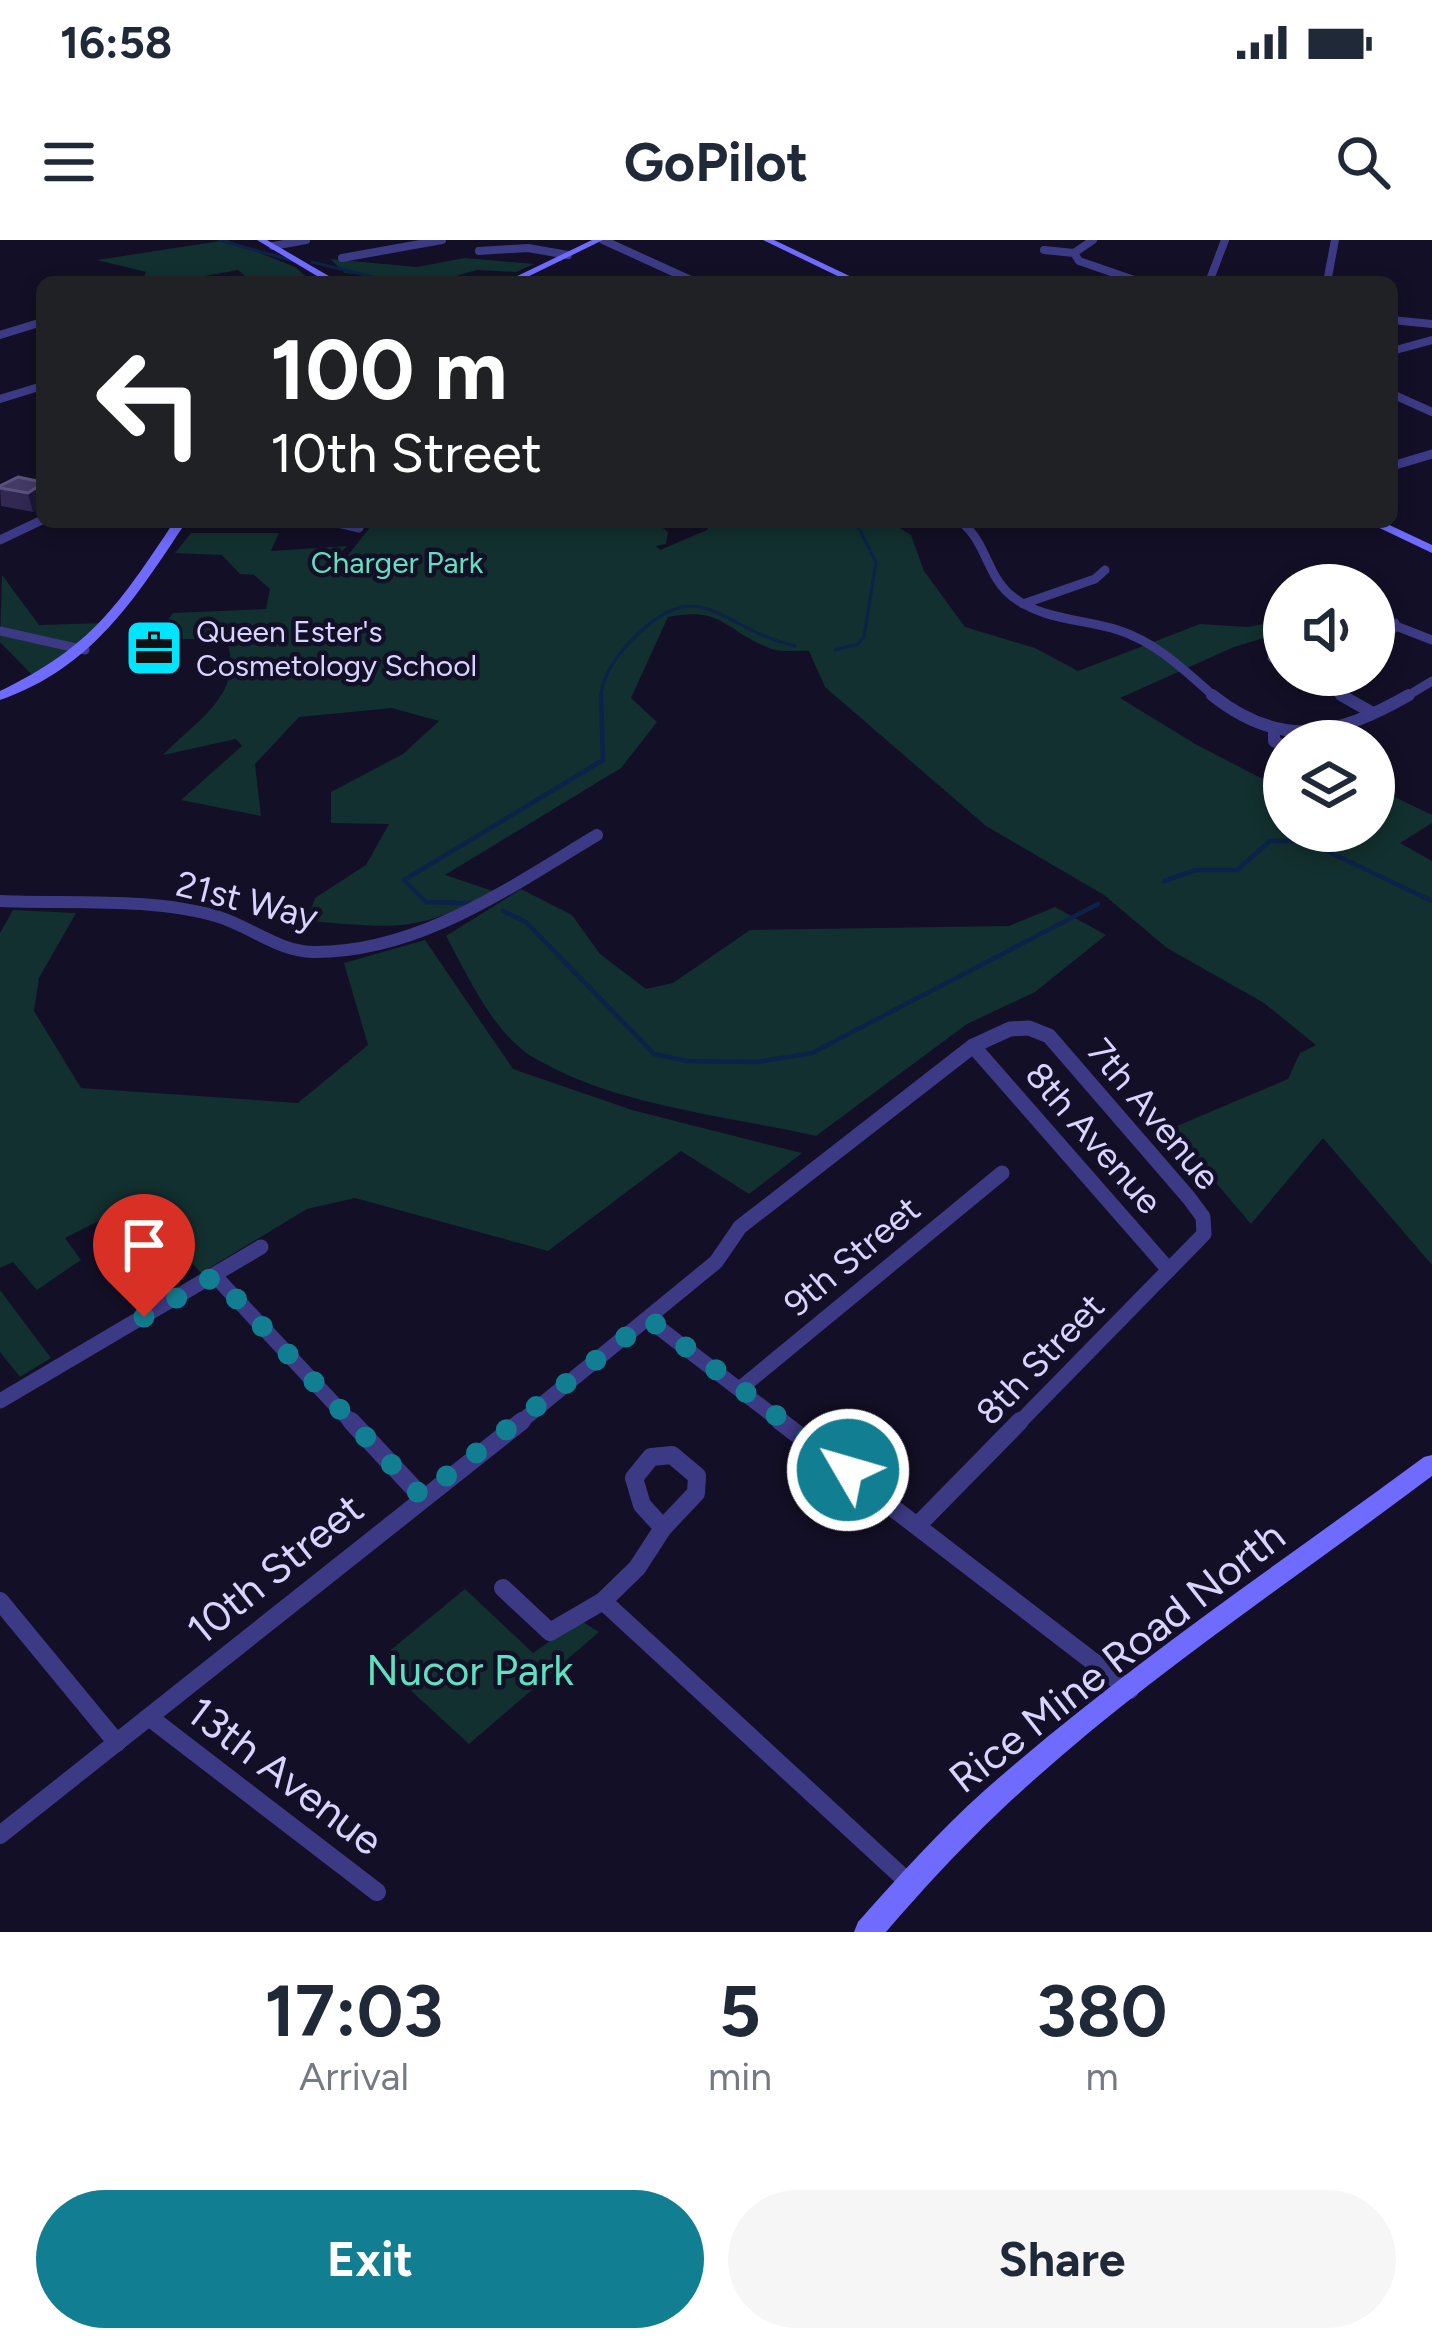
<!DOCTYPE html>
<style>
body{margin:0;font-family:Figtree,sans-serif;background:#f6f6f7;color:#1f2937;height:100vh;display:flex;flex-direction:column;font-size:45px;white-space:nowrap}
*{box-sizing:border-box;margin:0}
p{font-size:39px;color:#747a83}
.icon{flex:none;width:66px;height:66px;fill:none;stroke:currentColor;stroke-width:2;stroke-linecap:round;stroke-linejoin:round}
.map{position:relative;height:1692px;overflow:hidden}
.drawer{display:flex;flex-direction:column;background:#fff;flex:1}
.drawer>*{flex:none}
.hud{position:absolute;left:36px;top:36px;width:1362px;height:252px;border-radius:18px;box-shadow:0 6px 18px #0003;background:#202124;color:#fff;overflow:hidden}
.tools{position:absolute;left:1263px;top:324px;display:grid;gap:24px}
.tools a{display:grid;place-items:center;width:132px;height:132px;border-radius:50%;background:#fff;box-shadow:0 6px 18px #0003;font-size:60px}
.pin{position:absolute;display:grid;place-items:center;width:102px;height:102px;color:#fff;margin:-123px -51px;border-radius:50% 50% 50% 0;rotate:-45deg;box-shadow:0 0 12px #0007}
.pin .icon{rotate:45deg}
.me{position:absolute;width:132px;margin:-66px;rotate:308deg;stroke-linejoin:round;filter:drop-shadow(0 0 9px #0008)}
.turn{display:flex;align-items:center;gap:42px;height:252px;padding:0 36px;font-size:54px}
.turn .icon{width:156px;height:156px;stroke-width:2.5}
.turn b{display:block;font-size:84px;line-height:102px}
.eta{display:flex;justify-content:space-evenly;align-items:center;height:204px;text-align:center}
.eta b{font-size:72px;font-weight:700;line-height:84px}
.button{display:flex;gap:24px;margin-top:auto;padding:24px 36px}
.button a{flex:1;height:138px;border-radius:72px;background:#117e91;color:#fff;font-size:48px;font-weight:700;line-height:138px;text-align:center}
.button a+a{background:#f6f6f7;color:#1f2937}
.status{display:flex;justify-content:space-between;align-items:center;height:84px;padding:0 60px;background:#fff;direction:ltr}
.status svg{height:33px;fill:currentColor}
header{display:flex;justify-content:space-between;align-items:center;height:156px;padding:0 36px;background:#fff;font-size:54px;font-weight:700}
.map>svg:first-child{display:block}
.green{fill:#12302f}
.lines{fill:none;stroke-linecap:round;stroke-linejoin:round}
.stream-far1{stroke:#0c2248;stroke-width:3}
.stream{stroke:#0c2248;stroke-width:4.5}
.minor-far4{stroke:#3d3a85;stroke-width:8}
.minor-far3{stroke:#3d3a85;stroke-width:9}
.minor-far2{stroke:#3d3a85;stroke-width:12}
.minor-far1{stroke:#3d3a85;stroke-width:15}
.minor{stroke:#3d3a85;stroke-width:18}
.secondary{fill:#6f6bff;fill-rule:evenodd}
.wall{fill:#312854}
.shaded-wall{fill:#1d163a}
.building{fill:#433a66;stroke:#5a527e;stroke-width:3}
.route{stroke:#117e91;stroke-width:21;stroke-dasharray:0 37.8}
.labels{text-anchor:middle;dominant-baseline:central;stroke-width:9;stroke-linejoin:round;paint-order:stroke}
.far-park-label{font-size:30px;fill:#5fe0c0;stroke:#130f26}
.far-poi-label{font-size:30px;fill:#d9d4ff;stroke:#130f26;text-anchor:start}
.street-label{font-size:36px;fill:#d9d4ff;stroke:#130f26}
.near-street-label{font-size:42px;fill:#d9d4ff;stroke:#130f26}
.near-park-label{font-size:42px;fill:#5fe0c0;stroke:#130f26}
</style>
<div class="status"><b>16:58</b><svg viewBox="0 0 49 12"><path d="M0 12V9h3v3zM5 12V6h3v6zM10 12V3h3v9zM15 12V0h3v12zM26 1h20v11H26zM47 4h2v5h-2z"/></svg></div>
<header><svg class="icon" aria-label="menu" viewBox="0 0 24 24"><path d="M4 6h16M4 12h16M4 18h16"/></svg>GoPilot<svg class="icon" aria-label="search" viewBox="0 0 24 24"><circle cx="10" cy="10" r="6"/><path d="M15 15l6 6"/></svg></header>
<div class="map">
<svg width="1432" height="1692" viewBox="0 0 1432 1692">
<rect width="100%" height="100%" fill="#130f26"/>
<g class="green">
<polygon points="227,0 295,27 312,42 252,42 238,30 172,42 142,42 146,32 97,20"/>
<polygon points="465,18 534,24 516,32 477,30 435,42 375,42 382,37 345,33 330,19 417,27"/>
<path d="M374 282H655L668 292 666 304 656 306 660 310 707 290 710 282H890L911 295 924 331 965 387 1035 408 1078 431 1200 384 1248 387 1284 380V392L1234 407 1120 458 1197 505 1284 550V591H1374V547L1432 575V583L1400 603 1432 621V1025L1323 898 1251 984 1170 889 1288 839 1300 813 1316 805 1264 763 1167 708 1104 655 986 586 825 447 809 411C797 410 780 413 769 408 725 391 723 366 668 377L631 458 657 482 621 528 445 635 493 651C416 695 392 687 307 681L315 658 366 625 389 584 331 583V552L403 514 439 481 392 468 299 477 255 524 261 576 181 560 242 506 236 499 163 515C199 478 246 453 226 399H154L173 373 266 369 270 349 254 335 240 334 222 315 175 313 191 293H279L271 311 347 306 336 318 342 323Z"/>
<path d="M2 335 39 385 104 383C85 406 67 436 35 438L0 402Z"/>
<path d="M521 649 572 675 600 714 646 749 673 743 750 690 1009 686 1055 667 1106 695 1035 752 967 784 816 896C724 875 613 866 531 816 492 791 467 734 446 696Z"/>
<polygon points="13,670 76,673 39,738 34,771 81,848 298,863 368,805 344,723 425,700 513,829 632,870 802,913 749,954 681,911 548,1011 355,958 307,969 201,1033 166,993 150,999 122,969 65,998 81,1020 37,1050 13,1022 0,1028 0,693"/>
<polygon points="0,1050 51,1118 20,1137 0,1112"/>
<polygon points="465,1349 533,1413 580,1380 599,1392 469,1504 394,1435 387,1413"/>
</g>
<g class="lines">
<g class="stream-far1">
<polyline points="219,0 294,21"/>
<polyline points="312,22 394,42"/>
<polyline points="835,410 858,404 864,397 876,322 856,282"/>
<path d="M601 458C601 437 615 418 630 402 700 328 719 389 795 406"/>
</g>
<g class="stream">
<polyline points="1164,641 1196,630 1237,630 1270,601 1306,601 1432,661"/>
<polyline points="470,663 426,662 404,640 603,520 601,455"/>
<polyline points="503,671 526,682 654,814 687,821 757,822 812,813 1098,664"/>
</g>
<g class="minor-far4">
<polyline points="603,0 695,42"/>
<polyline points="1093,0 1074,13 1079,21 1140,42"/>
<polyline points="273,6 306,0"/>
<polyline points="1044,10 1074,13"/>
<polyline points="479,11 528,8 568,15"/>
<polyline points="342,18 442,0"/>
<polyline points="1209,42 1225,0"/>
<polyline points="1327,42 1335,0"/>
<polyline points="1392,80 1432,84"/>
<polyline points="0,95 42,82"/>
<polyline points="1392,111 1432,100"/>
<polyline points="1392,154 1432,172"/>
<polyline points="0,159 42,146"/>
</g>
<g class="minor-far3">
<polyline points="1392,226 1432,214"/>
<polyline points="334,282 359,288"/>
<path d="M961 282C987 302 987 338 1013 357 1043 380 1083 379 1118 390 1158 403 1185 431 1216 458"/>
<polyline points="0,300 42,280"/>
<polyline points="1023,364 1095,339 1105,330"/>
<polyline points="1396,386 1432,400"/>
<polyline points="1374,387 1393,389 1395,383"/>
<polyline points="0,391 85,410"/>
<polyline points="1284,414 1272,418 1284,426"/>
<polyline points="1305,435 1347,458"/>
<polyline points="1404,458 1432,441"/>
</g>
<g class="minor-far2">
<path d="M1212 455C1281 510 1337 496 1409 455"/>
<polyline points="1341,455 1371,472"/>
<polyline points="1274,492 1274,501 1284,507"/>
<path d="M0 661C70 664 152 657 219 677 251 687 278 711 313 712 419 713 510 647 597 595"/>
</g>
<g class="minor-far1">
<polyline points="973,806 1169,1030"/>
<polyline points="215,1036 353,1184"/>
<polyline points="649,1080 784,1184"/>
<polyline points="742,1147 1002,933"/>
<polyline points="0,1161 261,1007"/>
<polyline points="518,1184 716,1022 740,987 973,806 1010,789 1029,788 1049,796 1189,958 1203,977 1204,994 1018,1184"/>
</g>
<g class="minor">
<polyline points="351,1181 421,1256"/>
<polyline points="780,1181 1130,1450"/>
<polygon points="672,1215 697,1236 696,1253 663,1288 642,1265 634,1238 651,1217"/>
<polyline points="918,1285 1020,1181"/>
<polyline points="663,1288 637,1328 603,1361 908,1642"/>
<polyline points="503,1348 550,1392 603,1361"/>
<polyline points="0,1361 117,1503"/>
<polyline points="149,1477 377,1652"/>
<polyline points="0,1595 522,1181"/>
</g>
<g class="secondary">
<polygon points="257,0 267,0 339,42 327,42"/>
<polygon points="592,0 603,0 517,42 505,42"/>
<polygon points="763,0 774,0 862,42 850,42"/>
<path d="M174 282H186C135 359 92 428 0 460V451C92 407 119 364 174 282Z"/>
<polygon points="1367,282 1383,282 1432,305 1432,313"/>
<path d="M1432 1215V1236C1286 1346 1131 1447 999 1572 959 1610 922 1650 886 1692H854L858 1682C899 1636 939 1591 985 1550 1123 1428 1276 1326 1424 1217Z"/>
</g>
</g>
<polygon class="wall" points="42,242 42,266 33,272 1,266 0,246"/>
<polygon class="shaded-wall" points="42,244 42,266 33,272 28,253"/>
<polygon class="building" points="18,237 42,242 42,244 28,253 0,248 0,246"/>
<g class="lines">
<polyline class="route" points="144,1077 215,1036 421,1256 649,1079 848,1230"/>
</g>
<defs>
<symbol id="office-square" viewBox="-11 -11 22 22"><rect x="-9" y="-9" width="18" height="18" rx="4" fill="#00e5ff" stroke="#130f26"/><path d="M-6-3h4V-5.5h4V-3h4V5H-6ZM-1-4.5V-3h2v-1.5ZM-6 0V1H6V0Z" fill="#111"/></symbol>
</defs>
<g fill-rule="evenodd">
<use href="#office-square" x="121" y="375" width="66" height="66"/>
</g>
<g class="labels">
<g class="far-park-label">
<text x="397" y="322">Charger Park</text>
</g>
<g class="far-poi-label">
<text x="196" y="391">Queen Ester's<tspan x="196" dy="34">Cosmetology School</tspan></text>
</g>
<g class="street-label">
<text transform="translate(247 660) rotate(14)">21st Way</text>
<text transform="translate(1154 874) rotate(50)">7th Avenue</text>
<text transform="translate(1094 898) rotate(49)">8th Avenue</text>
<text transform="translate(852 1016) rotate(-40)">9th Street</text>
<text transform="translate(1040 1119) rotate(-46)">8th Street</text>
</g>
<g class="near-street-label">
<text transform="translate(275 1329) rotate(-39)">10th Street</text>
<text transform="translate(1117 1417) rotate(-38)">Rice Mine Road North</text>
<text transform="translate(285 1536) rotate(37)">13th Avenue</text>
</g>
<g class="near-park-label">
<text x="470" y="1430">Nucor Park</text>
</g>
</g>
</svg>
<div class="tools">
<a><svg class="icon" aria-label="sound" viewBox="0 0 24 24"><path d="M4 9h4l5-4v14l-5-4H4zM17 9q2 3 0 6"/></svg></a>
<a><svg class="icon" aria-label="layers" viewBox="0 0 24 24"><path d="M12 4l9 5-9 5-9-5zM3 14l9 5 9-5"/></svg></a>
</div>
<div class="pin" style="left:144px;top:1077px;background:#d93025"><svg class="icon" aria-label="arrive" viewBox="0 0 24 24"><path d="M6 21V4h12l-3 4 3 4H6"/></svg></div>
<svg class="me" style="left:848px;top:1230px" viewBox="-20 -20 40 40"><circle r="17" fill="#117e91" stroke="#fff" stroke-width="3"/><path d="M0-11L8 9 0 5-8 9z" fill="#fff"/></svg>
<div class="hud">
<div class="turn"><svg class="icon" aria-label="left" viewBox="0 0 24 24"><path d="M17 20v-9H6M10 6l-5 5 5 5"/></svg><div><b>100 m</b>10th Street</div></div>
</div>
</div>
<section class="drawer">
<div class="eta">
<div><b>17:03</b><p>Arrival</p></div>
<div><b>5</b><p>min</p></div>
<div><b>380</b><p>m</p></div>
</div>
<div class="button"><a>Exit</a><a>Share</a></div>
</section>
